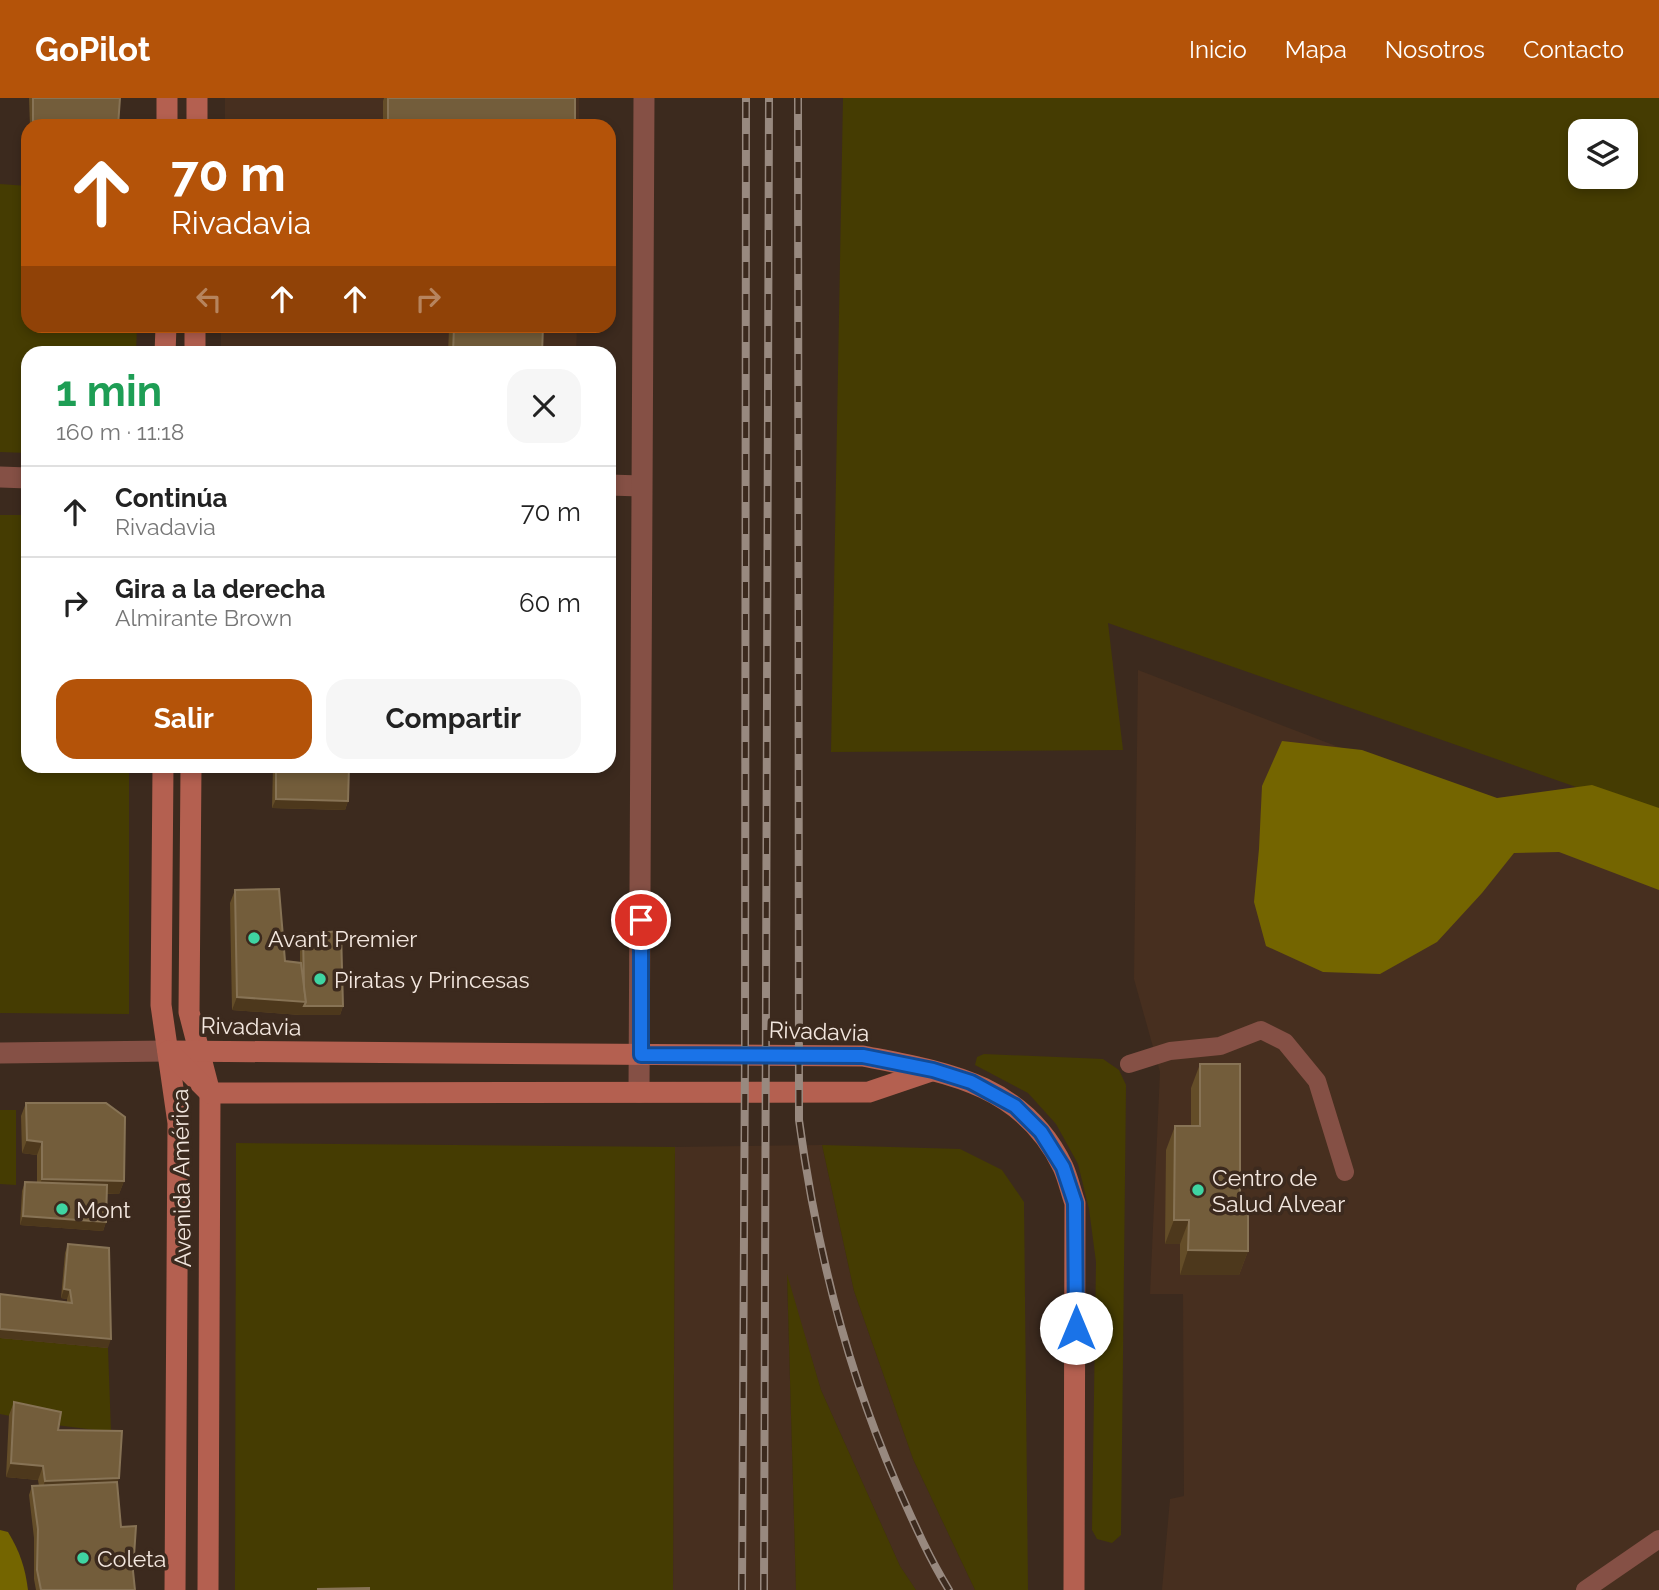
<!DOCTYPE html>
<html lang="es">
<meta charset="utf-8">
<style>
body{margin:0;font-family:Raleway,sans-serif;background:#f6f6f6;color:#222;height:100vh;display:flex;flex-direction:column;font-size:26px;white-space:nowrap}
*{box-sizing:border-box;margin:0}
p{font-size:23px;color:#767676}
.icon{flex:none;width:38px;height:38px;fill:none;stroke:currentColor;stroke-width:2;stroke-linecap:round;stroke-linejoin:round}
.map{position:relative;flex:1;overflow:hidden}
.details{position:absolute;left:21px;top:248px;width:595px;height:427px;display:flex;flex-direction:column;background:#fff;border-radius:21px;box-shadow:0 4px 10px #0003}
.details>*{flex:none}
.banner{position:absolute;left:21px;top:21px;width:595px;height:214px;border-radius:21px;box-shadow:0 4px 10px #0003;background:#b45309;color:#fff;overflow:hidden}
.fabs{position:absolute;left:1568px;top:21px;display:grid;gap:14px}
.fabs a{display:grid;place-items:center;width:70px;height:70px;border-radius:14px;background:#fff;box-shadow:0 4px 10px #0003;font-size:35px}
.pin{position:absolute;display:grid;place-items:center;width:60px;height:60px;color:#fff;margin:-30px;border:4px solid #fff;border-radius:50%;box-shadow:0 2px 7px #0007}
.me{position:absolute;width:77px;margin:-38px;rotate:0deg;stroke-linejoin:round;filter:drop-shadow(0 0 5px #0008)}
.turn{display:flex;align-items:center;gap:24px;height:147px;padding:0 35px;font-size:32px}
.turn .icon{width:91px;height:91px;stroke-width:2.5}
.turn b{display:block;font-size:49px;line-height:60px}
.lanes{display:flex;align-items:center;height:66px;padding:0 35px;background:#0003;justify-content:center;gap:35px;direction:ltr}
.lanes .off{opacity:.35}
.round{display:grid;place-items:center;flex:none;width:74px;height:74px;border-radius:21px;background:#f6f6f6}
.head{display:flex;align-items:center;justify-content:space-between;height:119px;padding:0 35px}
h1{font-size:42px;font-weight:700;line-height:52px;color:#1e9e55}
.primary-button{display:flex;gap:14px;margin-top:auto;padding:14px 35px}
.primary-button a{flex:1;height:80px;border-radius:21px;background:#b45309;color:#fff;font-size:28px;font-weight:700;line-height:80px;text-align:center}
.primary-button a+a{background:#f6f6f6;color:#222}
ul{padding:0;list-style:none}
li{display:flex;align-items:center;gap:21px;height:91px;padding:0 35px;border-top:2px solid #e0e0e0}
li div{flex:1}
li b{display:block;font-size:26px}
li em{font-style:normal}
header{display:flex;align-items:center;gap:42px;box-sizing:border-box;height:98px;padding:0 35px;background:#b45309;color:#fff}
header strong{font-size:33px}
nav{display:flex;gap:38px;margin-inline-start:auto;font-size:24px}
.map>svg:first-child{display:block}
.built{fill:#472f1f}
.green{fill:#453c02;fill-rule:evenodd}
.forest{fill:#746500}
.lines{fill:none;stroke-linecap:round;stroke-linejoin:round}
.service{stroke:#855045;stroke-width:18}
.minor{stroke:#855045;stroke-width:21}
.secondary{stroke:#b46050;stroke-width:21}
.rail-casing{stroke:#98897f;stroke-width:8}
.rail{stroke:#3c2a1e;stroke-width:5;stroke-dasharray:16;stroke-linecap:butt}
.wall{fill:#644d28}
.shaded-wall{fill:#4d381c}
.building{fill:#735d3b;stroke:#877355;stroke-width:2}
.route-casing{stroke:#114b97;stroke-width:18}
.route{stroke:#1a73e8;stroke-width:12}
.poi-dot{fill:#3fd4a2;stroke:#3c2a1e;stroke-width:2.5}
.labels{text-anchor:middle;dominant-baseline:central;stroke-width:7;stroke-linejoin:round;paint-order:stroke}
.poi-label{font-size:23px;fill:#f3e7df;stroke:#3c2a1e;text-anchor:start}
.street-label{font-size:23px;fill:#f3e7df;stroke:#3c2a1e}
</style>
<header>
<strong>GoPilot</strong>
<nav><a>Inicio</a><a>Mapa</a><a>Nosotros</a><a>Contacto</a></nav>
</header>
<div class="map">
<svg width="1659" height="1492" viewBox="0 0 1659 1492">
<rect width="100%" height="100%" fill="#3c2a1e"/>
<g class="built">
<rect x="225" y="0" width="354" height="28"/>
<polygon points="221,228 577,228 576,255 221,256"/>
<polygon points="1138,572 1659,772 1659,1492 1162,1492 1170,1401 1184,1398 1183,1196 1150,1196 1160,974 1134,881"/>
<polygon points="822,1047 854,1193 913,1361 975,1492 916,1492 900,1468 821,1292 787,1179 796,1492 673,1492 675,1049"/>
</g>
<g class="green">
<path d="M843 0H1659V718L1108 525 1123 652 831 654ZM1580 33H1626V79H1580Z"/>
<polygon points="0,86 28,88 28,228 137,228 136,255 28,256 28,355 0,354"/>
<polygon points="0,417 28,417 28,668 129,669 129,916 0,915"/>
<polygon points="984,956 1103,961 1119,972 1126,987 1121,1437 1112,1445 1097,1441 1092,1432 1096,1164 1089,1111 1078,1066 1056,1026 1028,995 975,967 977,959"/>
<polygon points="0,1012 16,1012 16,1087 0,1086"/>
<polygon points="236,1045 675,1049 673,1492 235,1492"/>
<polygon points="822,1047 960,1051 1002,1072 1024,1104 1028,1492 975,1492 913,1361 854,1193"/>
<polygon points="787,1176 821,1292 900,1468 916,1492 796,1492"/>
<polygon points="0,1240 108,1250 111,1334 56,1327 0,1316"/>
</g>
<g class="forest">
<polygon points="1282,643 1362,652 1497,700 1592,687 1659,710 1659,792 1559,754 1514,755 1482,795 1437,844 1380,876 1323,874 1266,848 1254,804 1259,751 1262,688"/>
<path d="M0 1432 8 1434C20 1454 25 1469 28 1492H0Z"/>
</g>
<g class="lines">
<g class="service">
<polyline points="1129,966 1170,953 1220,948 1261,932 1285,944 1317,983 1345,1074"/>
<polyline points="1585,1492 1659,1441"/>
</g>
<g class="minor">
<polyline points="0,379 28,380"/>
<polyline points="609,387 641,388"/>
<polyline points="0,955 168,953"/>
<polyline points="639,994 644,0"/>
</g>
<g class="secondary">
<polyline points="167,28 167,0"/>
<polyline points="197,28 197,0"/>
<polyline points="165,256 166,228"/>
<polyline points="195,256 195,228"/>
<polyline points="163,668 161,907 178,1025 175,1492"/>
<polyline points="191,668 189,914 210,995 208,1492"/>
<path d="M168 953 863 958C945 974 1023 985 1063 1069 1068 1080 1071 1094 1075 1105L1074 1492"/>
<polyline points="168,953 210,995 869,994 931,973"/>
</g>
<defs>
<g id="rail">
<path d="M798 0 799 1022C816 1148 846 1270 897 1387 913 1423 928 1458 949 1492"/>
<polyline points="742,1492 745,957 746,0"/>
<polyline points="764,1492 769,0"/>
</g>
</defs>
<use href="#rail" class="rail-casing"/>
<use href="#rail" class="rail"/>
</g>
<g class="wall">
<polygon points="29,0 120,0 118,28 30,28"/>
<polygon points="384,0 575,0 575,28 383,28 383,3"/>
<polygon points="450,228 543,228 542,256 448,256 449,231"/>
<polygon points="273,668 349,668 348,703 345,712 272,710"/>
<polygon points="235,792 285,863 300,865 300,845 303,836 343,908 340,917 301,917 232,912 230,805"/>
<polygon points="1200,966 1240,1107 1248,1153 1239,1177 1180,1177 1180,1146 1165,1146 1166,1052 1175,1028 1191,1028 1191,990"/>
<polygon points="26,1005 124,1083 119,1096 107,1096 106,1124 103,1133 20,1127 22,1093 25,1084 37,1085 37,1057 22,1055 21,1018"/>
<polygon points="68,1146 108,1250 0,1240 0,1196 67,1205 67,1201 61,1200 65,1155"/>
<polygon points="14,1304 58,1332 119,1380 117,1384 121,1429 133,1473 135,1492 36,1492 34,1481 34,1440 29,1397 32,1388 39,1388 38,1382 6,1379 9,1317"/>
</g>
<g class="shaded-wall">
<polygon points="276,701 348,703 345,712 272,710"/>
<polygon points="237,899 306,904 343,908 340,917 301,917 232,912"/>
<polygon points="27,1042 42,1044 37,1057 22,1055"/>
<polygon points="42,1081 124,1083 119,1096 37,1094"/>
<polygon points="23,1118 106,1124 103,1133 20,1127"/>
<polygon points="1174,1122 1189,1122 1180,1146 1165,1146"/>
<polygon points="1188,1152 1248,1153 1239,1177 1180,1177"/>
<polygon points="64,1191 70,1192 67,1201 61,1200"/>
<polygon points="0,1231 111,1241 108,1250 0,1240"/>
<polygon points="11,1365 43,1368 38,1382 6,1379"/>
<polygon points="119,1380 114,1393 41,1396 45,1383"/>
</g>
<g class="building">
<polygon points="33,0 120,0 118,28 37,28 37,24 33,23"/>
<rect x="388" y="0" width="187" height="28"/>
<polygon points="454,228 543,228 542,256 453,256"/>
<polygon points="276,668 349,668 348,703 276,701"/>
<polygon points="279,791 285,863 301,865 306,904 237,899 235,792"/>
<polygon points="341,833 343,908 304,908 306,904 304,889 303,836"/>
<polygon points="1200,966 1240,966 1240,1107 1248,1107 1248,1153 1188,1152 1189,1122 1174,1122 1175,1028 1200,1028"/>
<polygon points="26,1005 106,1005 125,1019 124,1083 42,1081 42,1044 27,1042"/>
<polygon points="25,1084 107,1087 106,1124 23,1118"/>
<polygon points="68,1146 109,1150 111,1241 0,1231 0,1196 72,1205 70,1192 64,1191"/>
<polygon points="14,1304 61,1314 58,1332 122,1333 119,1380 45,1383 43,1368 11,1365"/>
<polygon points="117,1384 121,1429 136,1428 133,1473 135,1492 41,1492 37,1472 38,1431 32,1388"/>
<polygon points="369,1490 369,1492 318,1492 318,1491"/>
</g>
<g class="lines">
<defs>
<polyline id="route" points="641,822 641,957 863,958 933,972 971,984 1015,1008 1041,1034 1063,1069 1075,1105 1076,1230"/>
</defs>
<use href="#route" class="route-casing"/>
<use href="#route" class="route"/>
</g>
<g class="poi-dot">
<circle cx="254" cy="840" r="7"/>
<circle cx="320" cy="881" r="7"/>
<circle cx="1198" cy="1092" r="7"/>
<circle cx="62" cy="1111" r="7"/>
<circle cx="83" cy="1460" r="7"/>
</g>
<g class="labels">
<g class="poi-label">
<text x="268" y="840">Avant Premier</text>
<text x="334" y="881">Piratas y Princesas</text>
<text x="1212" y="1079">Centro de<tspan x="1212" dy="26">Salud Alvear</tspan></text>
<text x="76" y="1111">Mont</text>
<text x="97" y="1460">Coleta</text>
</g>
<g class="street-label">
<text transform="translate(251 928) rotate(1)">Rivadavia</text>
<text transform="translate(819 933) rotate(2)">Rivadavia</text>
<text transform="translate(181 1080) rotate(-91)">Avenida América</text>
</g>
</g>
</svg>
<div class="fabs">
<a><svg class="icon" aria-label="layers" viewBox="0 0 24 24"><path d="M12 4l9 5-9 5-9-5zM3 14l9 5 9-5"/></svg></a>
</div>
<div class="pin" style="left:641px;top:822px;background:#d93025"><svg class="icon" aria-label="arrive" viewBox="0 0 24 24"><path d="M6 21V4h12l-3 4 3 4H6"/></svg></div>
<svg class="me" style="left:1076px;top:1230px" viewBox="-20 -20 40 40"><circle r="19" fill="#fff"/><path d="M0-13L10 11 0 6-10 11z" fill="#1a73e8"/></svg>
<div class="banner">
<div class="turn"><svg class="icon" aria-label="ahead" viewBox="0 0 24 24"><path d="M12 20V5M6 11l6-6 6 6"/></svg><div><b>70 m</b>Rivadavia</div></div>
<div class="lanes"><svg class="icon off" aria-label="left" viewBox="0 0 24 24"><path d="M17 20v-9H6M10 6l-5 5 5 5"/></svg><svg class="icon" aria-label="ahead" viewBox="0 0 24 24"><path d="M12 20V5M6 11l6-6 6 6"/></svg><svg class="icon" aria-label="ahead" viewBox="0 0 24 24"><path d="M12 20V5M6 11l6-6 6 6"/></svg><svg class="icon off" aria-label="right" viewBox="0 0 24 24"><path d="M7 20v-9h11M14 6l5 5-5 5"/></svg></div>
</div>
<section class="details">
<div class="head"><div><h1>1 min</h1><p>160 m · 11:18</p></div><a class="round"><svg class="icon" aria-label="close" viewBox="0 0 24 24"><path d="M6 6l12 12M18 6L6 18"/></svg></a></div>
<ul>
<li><svg class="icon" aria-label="ahead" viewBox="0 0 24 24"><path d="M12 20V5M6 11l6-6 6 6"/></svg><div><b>Continúa</b><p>Rivadavia</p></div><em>70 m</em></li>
<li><svg class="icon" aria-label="right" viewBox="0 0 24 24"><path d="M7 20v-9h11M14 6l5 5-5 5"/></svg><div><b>Gira a la derecha</b><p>Almirante Brown</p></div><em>60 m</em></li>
</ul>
<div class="primary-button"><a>Salir</a><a>Compartir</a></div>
</section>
</div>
